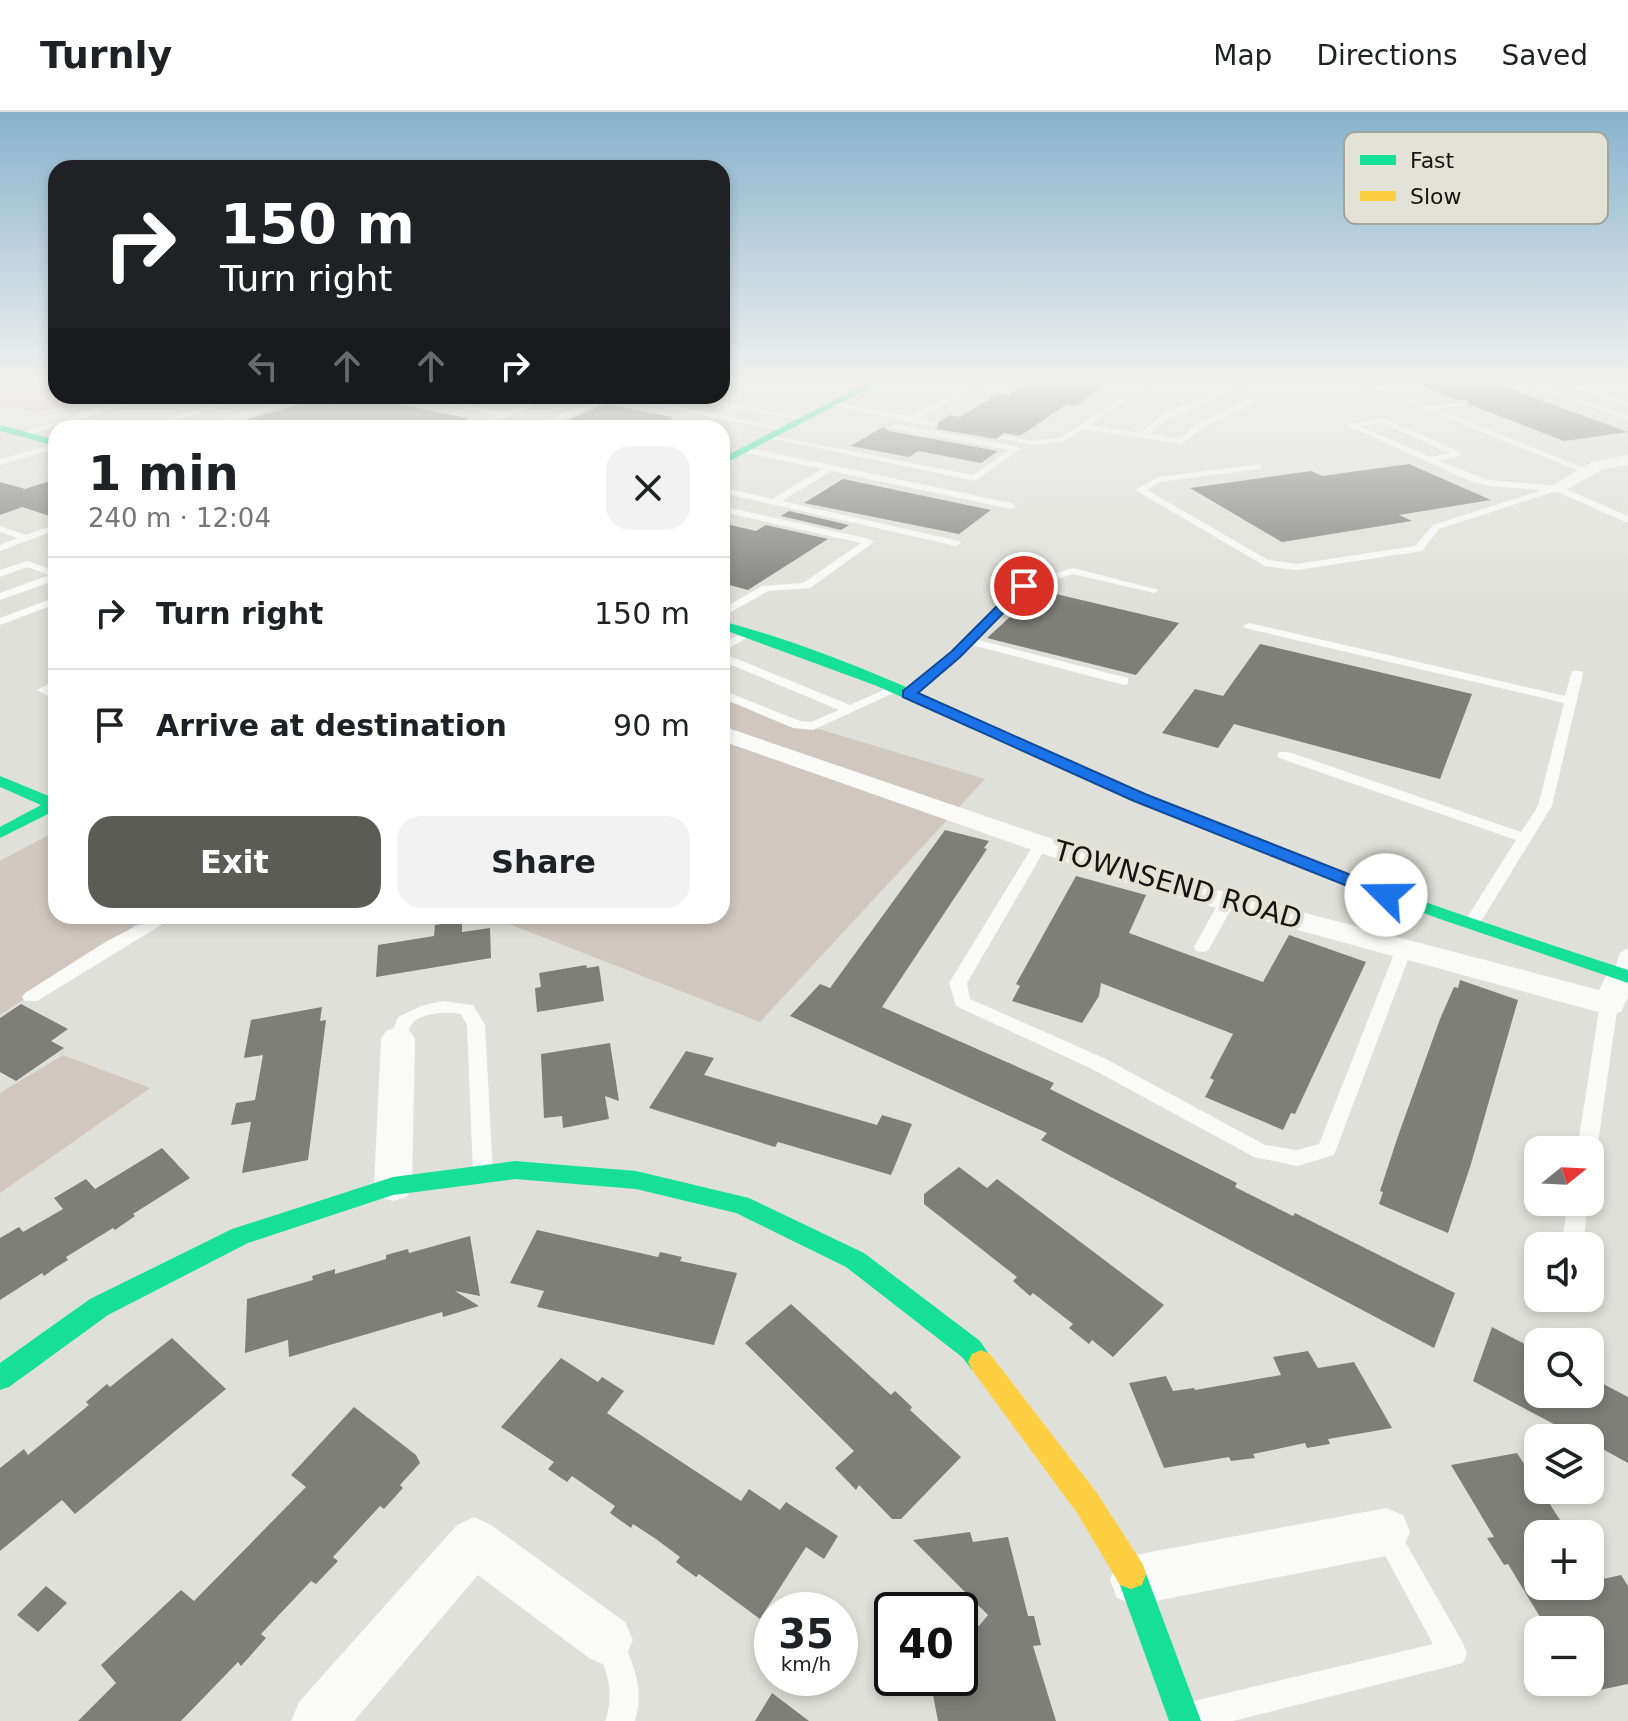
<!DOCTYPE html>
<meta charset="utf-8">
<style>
body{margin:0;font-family:"DejaVu Sans",sans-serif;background:#f2f2f2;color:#202124;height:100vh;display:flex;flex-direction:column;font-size:30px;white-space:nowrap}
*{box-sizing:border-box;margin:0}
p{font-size:26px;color:#757577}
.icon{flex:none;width:44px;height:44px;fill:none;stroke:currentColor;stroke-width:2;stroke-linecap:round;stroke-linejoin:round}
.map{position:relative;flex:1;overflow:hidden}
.drawer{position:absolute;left:48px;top:308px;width:682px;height:504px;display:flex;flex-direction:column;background:#fff;border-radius:24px;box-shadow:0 4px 12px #0003}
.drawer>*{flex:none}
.guide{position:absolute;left:48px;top:48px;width:682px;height:244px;border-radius:24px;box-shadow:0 4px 12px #0003;background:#202124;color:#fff;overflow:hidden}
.needle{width:52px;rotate:72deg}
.buttons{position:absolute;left:1524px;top:1024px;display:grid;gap:16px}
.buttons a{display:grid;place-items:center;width:80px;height:80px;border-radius:16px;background:#fff;box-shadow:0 4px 12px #0003;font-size:40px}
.speed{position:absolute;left:754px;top:1480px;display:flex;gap:16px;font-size:40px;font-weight:700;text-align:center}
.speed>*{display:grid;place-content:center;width:104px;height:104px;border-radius:50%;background:#fff;box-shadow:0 4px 12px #0003;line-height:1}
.speed small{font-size:20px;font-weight:400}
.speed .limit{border:4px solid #111;border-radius:12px;background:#fff;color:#111}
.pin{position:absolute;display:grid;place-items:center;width:68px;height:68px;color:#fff;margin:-34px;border:4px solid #fff;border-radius:50%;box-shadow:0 2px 8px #0007}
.me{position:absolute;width:88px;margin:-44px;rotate:292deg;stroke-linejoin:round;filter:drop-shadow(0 0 6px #0008)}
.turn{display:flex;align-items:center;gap:28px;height:168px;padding:0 40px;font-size:36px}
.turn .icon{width:104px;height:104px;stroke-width:2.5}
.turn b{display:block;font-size:56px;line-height:68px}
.lanes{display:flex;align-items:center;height:76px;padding:0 40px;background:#0003;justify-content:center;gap:40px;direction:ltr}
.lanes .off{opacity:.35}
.round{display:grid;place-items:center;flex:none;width:84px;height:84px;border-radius:24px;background:#f2f2f2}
.headline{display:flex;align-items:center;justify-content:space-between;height:136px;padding:0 40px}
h1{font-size:48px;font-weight:700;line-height:60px}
.action{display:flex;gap:16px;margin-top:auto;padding:16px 40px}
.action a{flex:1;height:92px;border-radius:24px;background:#5b5c56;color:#fff;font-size:32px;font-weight:700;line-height:92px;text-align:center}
.action a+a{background:#f2f2f2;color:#202124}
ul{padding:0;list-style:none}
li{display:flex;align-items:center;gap:24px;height:112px;padding:0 40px;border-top:2px solid #e0e0e0}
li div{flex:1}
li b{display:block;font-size:30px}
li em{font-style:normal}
header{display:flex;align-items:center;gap:48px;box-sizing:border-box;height:112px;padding:0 40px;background:#fff;border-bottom:2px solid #e0e0e0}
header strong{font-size:38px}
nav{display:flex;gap:44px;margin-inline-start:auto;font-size:28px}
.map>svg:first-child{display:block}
.green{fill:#d2c7be}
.building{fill:#7f7f7a}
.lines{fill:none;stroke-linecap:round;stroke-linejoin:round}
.lane{fill:#fafaf9;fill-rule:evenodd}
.street{fill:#fafaf9;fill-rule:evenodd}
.fast{fill:#16e098;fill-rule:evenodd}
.slow{fill:#ffcf43;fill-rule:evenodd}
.route{fill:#1a73e8;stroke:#114b97;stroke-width:2}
.labels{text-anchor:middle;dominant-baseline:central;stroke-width:8;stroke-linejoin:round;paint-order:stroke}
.street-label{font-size:28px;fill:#141510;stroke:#e2e3d6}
.key{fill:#e2e3d6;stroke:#a4a59b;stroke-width:2}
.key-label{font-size:22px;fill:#141510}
</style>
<header>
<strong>Turnly</strong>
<nav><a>Map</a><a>Directions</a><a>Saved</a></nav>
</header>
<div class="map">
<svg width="1628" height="1609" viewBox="0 0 1628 1609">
<rect width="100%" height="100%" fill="#dfe0d9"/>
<g class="green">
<polygon points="0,270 56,270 56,284 118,284 35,300 0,292"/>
<polygon points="722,588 985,667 760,910 489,804 722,804"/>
<polygon points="56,719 56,804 149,804 0,903 0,749"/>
<polygon points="63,943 150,976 0,1081 0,981"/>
</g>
<g class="building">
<polygon points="1028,270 1109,270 1076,294 1067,292 1020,324 1004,321 996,327 936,317 939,310 950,303 960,305 999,281 1008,283"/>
<polygon points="1416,270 1491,270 1628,320 1564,329 1468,292 1468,288 1456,288"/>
<polygon points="358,284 467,306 466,316 244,316 243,313 248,307 311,289 329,293"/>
<polygon points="606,292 672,305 671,316 548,316"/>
<polygon points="883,315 889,319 998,339 981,351 918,339 909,345 850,334"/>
<polygon points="1409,352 1491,388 1399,403 1412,409 1282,430 1190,376 1311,359 1322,364"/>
<polygon points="56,367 56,406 22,395 0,403 0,370 25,377"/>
<polygon points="843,367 991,398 959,422 804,391"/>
<polygon points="789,399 849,413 841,418 781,404"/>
<polygon points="722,411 756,419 766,413 828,427 748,478 722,471"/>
<polygon points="1039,478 1179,511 1136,563 987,526"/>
<polygon points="1260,532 1472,582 1440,667 1234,612 1218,636 1162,621 1195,577 1223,584"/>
<polygon points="945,718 989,729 984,736 987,737 882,895 1054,971 1050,977 1237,1071 1235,1075 1293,1104 1295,1101 1455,1181 1434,1236 1041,1028 1047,1021 790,904 820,872 830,876"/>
<polygon points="1076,764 1146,783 1129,821 1263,870 1289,823 1366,850 1295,1002 1291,1001 1283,1018 1205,985 1214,968 1210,966 1233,922 1101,871 1099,884 1082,911 1012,889 1020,874 1016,872"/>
<polygon points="462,809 462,820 490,816 491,846 376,865 378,833 434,824 435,813"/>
<polygon points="586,853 587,856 599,854 604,889 537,900 535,876 541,875 539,861"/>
<polygon points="1460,868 1518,888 1471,1052 1448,1121 1379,1092 1383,1080 1380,1079 1398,1024 1440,907 1454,875 1458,876"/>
<polygon points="21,892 68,917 51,929 64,936 16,969 0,960 0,906"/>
<polygon points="322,895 320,909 326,908 308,1048 242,1061 251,1010 231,1013 236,991 255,988 263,943 244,946 251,908"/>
<polygon points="610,931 619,989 605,984 609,1007 563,1016 562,1004 544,1006 541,942"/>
<polygon points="686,939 714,946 704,963 877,1013 882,1003 912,1012 891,1063 778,1030 775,1035 649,996"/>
<polygon points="162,1036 190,1066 133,1102 135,1104 115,1118 113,1116 66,1145 68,1148 55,1156 44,1164 42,1161 0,1188 0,1126 19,1115 23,1120 63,1097 54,1086 86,1067 95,1077"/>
<polygon points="959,1055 987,1076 997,1067 1164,1193 1113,1245 1092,1228 1089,1232 1069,1216 1073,1212 1033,1181 1030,1184 1013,1169 1017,1165 924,1092 924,1082"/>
<polygon points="537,1118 658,1145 660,1140 682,1145 680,1149 737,1161 714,1233 537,1195 544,1179 510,1171"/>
<polygon points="470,1124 480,1184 455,1179 479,1194 443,1205 442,1200 289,1245 288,1228 245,1241 247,1187 313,1168 312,1164 335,1157 335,1162 386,1147 386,1143 408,1137 409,1141"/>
<polygon points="791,1192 891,1283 895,1279 912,1295 910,1298 961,1345 901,1407 892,1407 859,1373 856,1378 835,1356 854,1339 745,1231"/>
<polygon points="1492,1215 1538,1239 1538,1282 1590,1282 1590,1265 1628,1285 1628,1351 1590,1330 1590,1326 1580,1326 1473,1269"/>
<polygon points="172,1226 226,1277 75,1402 62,1388 0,1439 0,1356 24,1337 28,1343 89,1293 86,1290 107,1272 110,1275"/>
<polygon points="1308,1239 1318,1256 1354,1250 1392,1316 1328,1327 1330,1332 1307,1336 1305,1331 1253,1342 1255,1346 1231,1349 1229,1345 1164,1356 1129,1271 1166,1264 1173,1279 1194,1276 1195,1278 1281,1263 1273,1245"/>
<polygon points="561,1246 598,1270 602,1265 624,1279 607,1301 741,1389 749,1377 780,1398 786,1390 838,1424 824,1447 806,1435 760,1507 699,1462 696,1465 685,1457 676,1450 680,1445 656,1427 633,1412 631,1416 610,1401 615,1394 572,1364 567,1370 548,1357 554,1350 501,1315"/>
<polygon points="354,1295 416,1343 420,1351 400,1373 403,1376 384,1397 380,1394 333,1445 338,1449 316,1472 311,1469 261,1522 266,1526 241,1554 238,1550 181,1609 78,1609 116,1571 101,1553 181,1478 194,1489 306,1375 291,1363"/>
<polygon points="1517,1341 1569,1422 1538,1422 1538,1474 1590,1474 1590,1470 1621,1463 1628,1474 1628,1572 1590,1580 1590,1518 1548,1518 1508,1452 1504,1453 1487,1426 1494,1425 1451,1353"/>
<polygon points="970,1420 973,1430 1008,1425 1028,1504 1034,1504 1041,1533 1033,1534 1056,1609 938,1609 933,1583 960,1579 960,1501 979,1514 988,1503 913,1428"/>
<polygon points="46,1474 67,1491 38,1520 17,1503"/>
<polygon points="772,1581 809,1609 755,1609"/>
</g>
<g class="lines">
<g class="lane">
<polygon points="974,270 983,270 920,306 936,311 933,315 829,292 833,290 912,304"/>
<polygon points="1147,270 1155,270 1090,313 1141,321 1162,303 1240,270 1250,270 1168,307 1150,322 1179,327 1197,312 1250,287 1257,289 1203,316 1181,332 1084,317 1061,330 1032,333 999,326 1003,324 1032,329 1059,326"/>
<polygon points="1358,270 1368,270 1429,294 1466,290 1463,294 1437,297 1591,359 1584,361"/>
<polygon points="1547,270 1571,270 1628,290 1628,294 1562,273 1545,275 1628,303 1628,308 1531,274"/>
<polygon points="126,284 136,284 116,296 84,305 116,316 104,316 79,308 22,324 18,322 76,304 78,301 110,292"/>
<polygon points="238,284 250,284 152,316 140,316"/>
<polygon points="303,284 316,284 247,304 218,316 207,316 241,300"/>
<polygon points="331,284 343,284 332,288 328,286"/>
<polygon points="411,284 424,284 420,286"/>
<polygon points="472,284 483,284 464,292 505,301 527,292 495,284 529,288 535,293 481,316 470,316 497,304 452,293"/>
<polygon points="604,284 627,284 788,317 784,319 613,286 540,316 529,316"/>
<polygon points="676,284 692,284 809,307 805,309"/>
<path d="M1383 306 1460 340V344L1439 349 1489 368 1559 374 1628 404V411L1556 379 1439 417 1422 439 1297 458 1265 454 1135 378 1158 365 1261 352V356L1258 357 1160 370 1147 378 1268 448 1297 452 1415 434 1433 413 1542 378 1489 374 1470 369 1346 313ZM1382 311 1449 341 1431 345 1359 314Z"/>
<polygon points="893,312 1016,334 1020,337 975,369 765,325 769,323 973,363 1009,338 890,316"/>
<polygon points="56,331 56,336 0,353 0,347"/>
<polygon points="745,335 1011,391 1016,394 1011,397 831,359 782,389 959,429 961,431 956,434 722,381 722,375 772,387 822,357 742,340 741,338"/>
<polygon points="722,394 869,427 874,430 810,476 768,479 722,505 722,497 762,474 803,471 861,431 722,400"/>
<polygon points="56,412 56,418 0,439 0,433 17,426 0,420 0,414 26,423"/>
<polygon points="27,449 56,459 56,468 0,488 0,481 49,463 27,455 0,465 0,458"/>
<polygon points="1073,456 1159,478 1154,481 1073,462 1028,476 978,528 1128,566 1128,572 1124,573 972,533 912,585 904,585 904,579 952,541 1020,472"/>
<polygon points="56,485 56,492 0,513 0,506"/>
<polygon points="1249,511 1565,584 1571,562 1573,559 1581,559 1583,562 1552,694 1477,816 1465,816 1463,812 1516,728 1279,646 1277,643 1279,640 1289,640 1521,720 1538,694 1564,591 1245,516 1243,514"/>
<polygon points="746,519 756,521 722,540 722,532"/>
<polygon points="722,541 850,593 892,574 900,574 902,577 813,618 793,616 722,586 722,578 800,609 811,610 839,598 722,549"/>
<polygon points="56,568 56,577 53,578 56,579 56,588 37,578"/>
<polygon points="1041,728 1048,732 967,871 970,887 1106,947 1265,1033 1297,1038 1319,1032 1396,837 1404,832 1410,833 1412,837 1334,1043 1297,1054 1254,1045 1092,957 956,894 949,871 1034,732"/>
<polygon points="1227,785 1235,790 1208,839 1202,840 1196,839 1194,835 1219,790"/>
<polygon points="156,804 176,804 37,889 25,889 22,885 25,881 107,829"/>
<polygon points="1628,836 1628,865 1621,869 1615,867 1613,863 1620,841"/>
<polygon points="1609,886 1615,888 1618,892 1597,1038 1590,1045 1590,1038 1577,1038 1600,892 1603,888"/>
<path d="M442 889 473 893 485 913 493 1061 490 1067 483 1069 476 1067 473 1061 467 913 461 902C447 900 421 900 411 913 408 918 407 926 404 932H392L389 927 398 905 421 894Z"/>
<polygon points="1568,1090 1588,1090 1583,1134 1561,1134"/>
<polygon points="1552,1186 1574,1186 1571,1196 1563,1199 1555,1196"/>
<polygon points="1387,1410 1396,1414 1463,1531 1467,1541 1463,1551 1233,1609 1186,1609 1183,1603 1188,1593 1198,1588 1433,1532 1374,1423 1378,1414"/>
<path d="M609 1517 619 1521C633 1550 645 1577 635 1609H605C616 1580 606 1558 595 1531L599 1521Z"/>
</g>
<g class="street">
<polygon points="1628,343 1628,353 1603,357 1562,380 1556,381 1548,376 1592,350"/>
<polygon points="722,614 1149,760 1599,878 1610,856 1628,854 1628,885 1621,900 1609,903 1129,772 722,629"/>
<polygon points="398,915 410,919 415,927 412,1074 407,1085 393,1089 379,1085 374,1074 381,927 386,919"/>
<polygon points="1386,1396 1403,1403 1410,1420 1403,1437 1386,1444 1135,1493 1117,1486 1110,1468 1117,1450 1135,1443"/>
<polygon points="474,1405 491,1413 625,1510 633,1528 625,1546 607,1554 589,1546 478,1463 354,1609 291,1609 299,1590 457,1413"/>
</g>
<g class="fast">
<polygon points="869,270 880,270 722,353 722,346"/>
<polygon points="0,313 56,328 56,334 0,319"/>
<path d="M722 509C868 548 1005 623 1143 682 1301 749 1465 805 1628 858V871L1437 806 1255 738 1134 689 877 574 722 517Z"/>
<polygon points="0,664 56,687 56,698 0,726 0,715 41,693 0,675"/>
<polygon points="515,1049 636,1059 749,1086 864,1141 980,1229 994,1250 990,1258 981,1262 972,1258 962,1245 846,1155 736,1101 636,1077 515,1067 393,1083 248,1131 108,1203 9,1275 0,1278 0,1251 90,1187 232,1117 393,1065"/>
<polygon points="1131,1447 1142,1451 1201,1609 1169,1609 1116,1462 1120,1451"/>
</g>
<polygon class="slow" points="981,1238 990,1242 1097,1381 1142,1451 1146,1462 1142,1473 1131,1477 1120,1473 1077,1401 972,1258 968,1250 972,1242"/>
</g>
<linearGradient id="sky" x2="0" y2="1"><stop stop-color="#87b2cc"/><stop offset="0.54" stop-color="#f1f1ee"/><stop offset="1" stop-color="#f1f1ee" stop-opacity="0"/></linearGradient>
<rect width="1628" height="496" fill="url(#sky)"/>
<polygon class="route" points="1020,471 1030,474 960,545 918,581 1145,682 1392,779 1395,783 1392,787 1380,787 1134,689 903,585 903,579 951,540"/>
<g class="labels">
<g class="street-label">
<text transform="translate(1178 773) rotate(16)">TOWNSEND ROAD</text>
</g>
</g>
<rect x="1344" y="20" width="264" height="92" rx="12" class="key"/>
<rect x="1360" y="43" width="36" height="10" fill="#16e098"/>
<rect x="1360" y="79" width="36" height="10" fill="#ffcf43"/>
<g class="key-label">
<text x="1410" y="56">Fast</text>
<text x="1410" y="92">Slow</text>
</g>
</svg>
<div class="buttons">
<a><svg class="needle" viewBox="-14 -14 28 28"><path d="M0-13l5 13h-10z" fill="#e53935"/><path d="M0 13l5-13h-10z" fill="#757577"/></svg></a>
<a><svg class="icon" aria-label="sound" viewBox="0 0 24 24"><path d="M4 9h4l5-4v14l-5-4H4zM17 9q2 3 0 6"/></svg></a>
<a><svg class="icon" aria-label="search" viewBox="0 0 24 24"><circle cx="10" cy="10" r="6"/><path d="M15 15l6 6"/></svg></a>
<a><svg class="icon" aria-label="layers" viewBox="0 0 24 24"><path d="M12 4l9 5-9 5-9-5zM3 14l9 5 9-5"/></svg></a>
<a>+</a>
<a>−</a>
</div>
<div class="speed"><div>35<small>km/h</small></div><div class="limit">40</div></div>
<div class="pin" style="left:1024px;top:474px;background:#d93025"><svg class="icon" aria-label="arrive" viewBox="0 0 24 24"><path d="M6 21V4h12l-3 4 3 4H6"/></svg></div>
<svg class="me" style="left:1386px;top:783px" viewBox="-20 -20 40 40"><circle r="19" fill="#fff"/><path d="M0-13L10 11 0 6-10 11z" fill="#1a73e8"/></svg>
<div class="guide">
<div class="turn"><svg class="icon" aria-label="right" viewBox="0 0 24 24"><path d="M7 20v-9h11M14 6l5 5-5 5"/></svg><div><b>150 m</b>Turn right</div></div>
<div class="lanes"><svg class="icon off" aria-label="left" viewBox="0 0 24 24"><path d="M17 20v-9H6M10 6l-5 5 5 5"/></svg><svg class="icon off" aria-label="ahead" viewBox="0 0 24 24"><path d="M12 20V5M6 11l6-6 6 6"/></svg><svg class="icon off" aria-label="ahead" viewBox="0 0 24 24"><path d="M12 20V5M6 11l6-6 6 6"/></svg><svg class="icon" aria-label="right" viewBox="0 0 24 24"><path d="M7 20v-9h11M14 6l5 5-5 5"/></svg></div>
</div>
<section class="drawer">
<div class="headline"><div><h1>1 min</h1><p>240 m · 12:04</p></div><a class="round"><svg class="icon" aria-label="close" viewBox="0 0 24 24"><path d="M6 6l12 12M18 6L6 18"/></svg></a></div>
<ul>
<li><svg class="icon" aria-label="right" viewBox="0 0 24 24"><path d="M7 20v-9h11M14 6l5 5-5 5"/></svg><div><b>Turn right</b></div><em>150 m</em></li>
<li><svg class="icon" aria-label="arrive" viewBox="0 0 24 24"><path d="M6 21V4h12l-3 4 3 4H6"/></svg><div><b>Arrive at destination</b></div><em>90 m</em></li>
</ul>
<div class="action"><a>Exit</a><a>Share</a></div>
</section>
</div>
